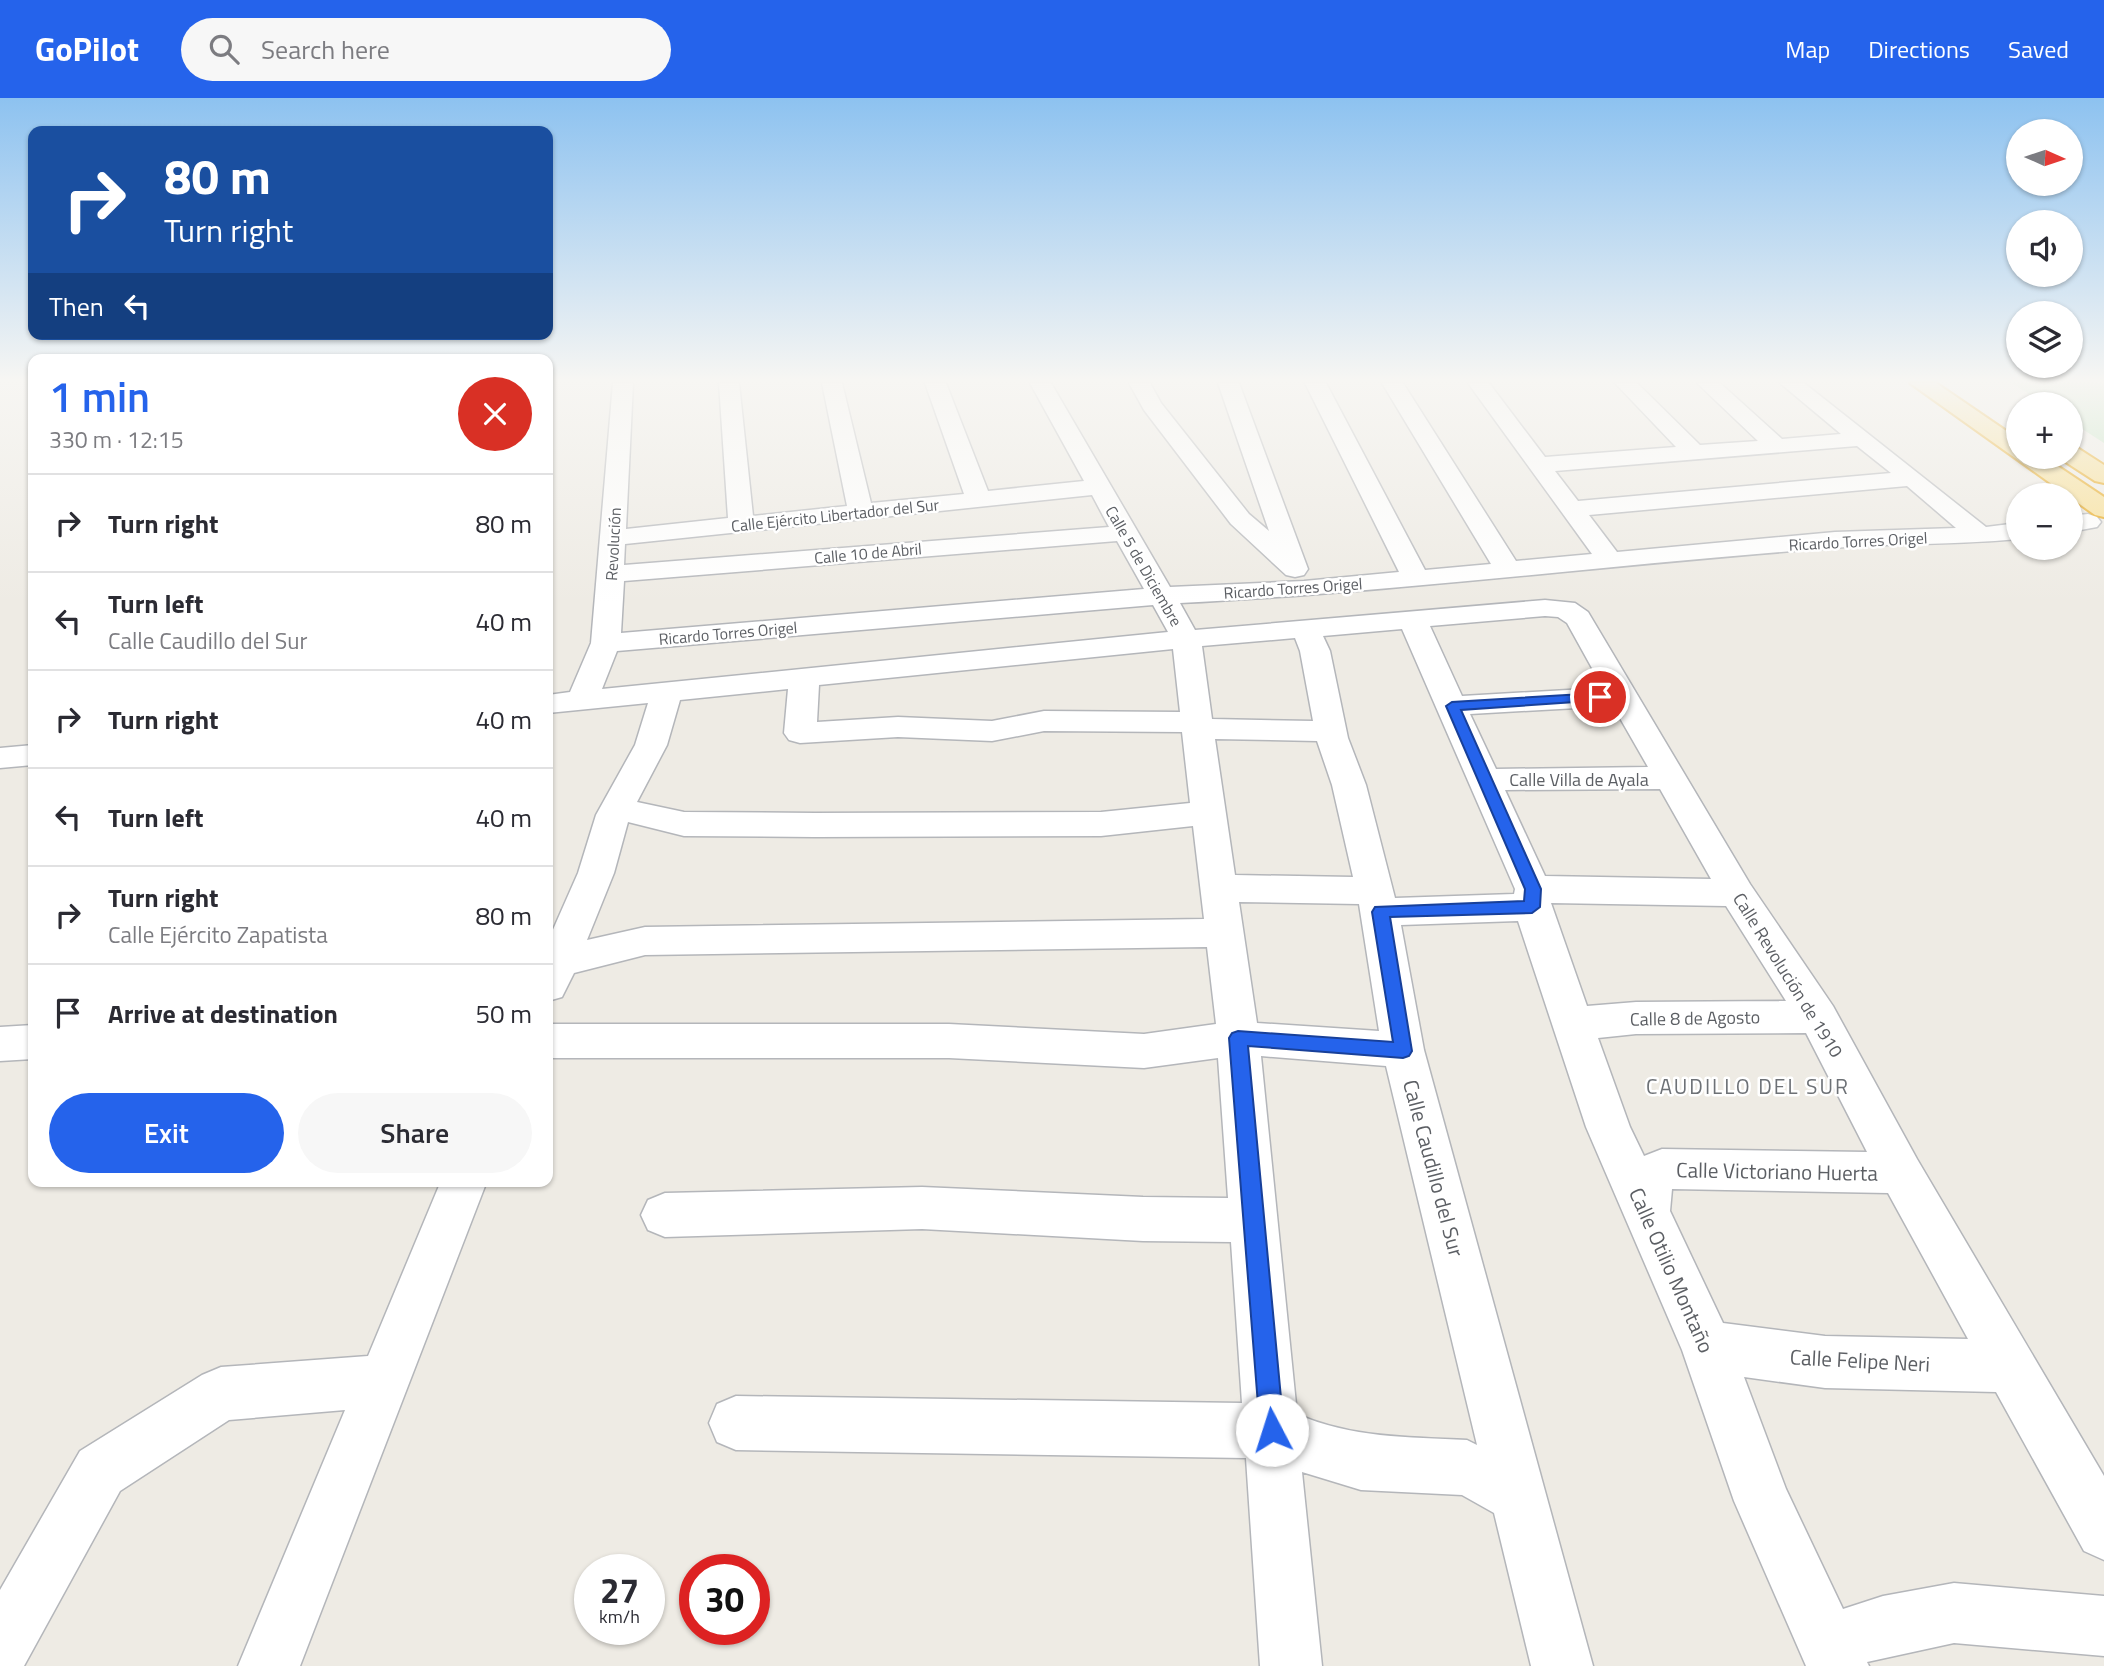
<!DOCTYPE html>
<meta charset="utf-8">
<style>
body{margin:0;font-family:"Titillium Web",sans-serif;background:#f7f7f7;color:#2b2b33;height:100vh;display:flex;flex-direction:column;font-size:26px;white-space:nowrap}
*{box-sizing:border-box;margin:0}
p{font-size:23px;color:#7c7c81}
.icon{flex:none;width:38px;height:38px;fill:none;stroke:currentColor;stroke-width:2;stroke-linecap:round;stroke-linejoin:round}
.map{position:relative;flex:1;overflow:hidden}
.details{position:absolute;left:28px;top:256px;width:525px;height:833px;display:flex;flex-direction:column;background:#fff;border-radius:14px;box-shadow:0 2px 5px #0004}
.details>*{flex:none}
.guide{position:absolute;left:28px;top:28px;width:525px;height:214px;border-radius:14px;box-shadow:0 2px 5px #0004;background:#1a4fa0;color:#fff;overflow:hidden}
.needle{width:46px;rotate:93deg}
.buttons{position:absolute;left:2006px;top:21px;display:grid;gap:14px}
.buttons a{display:grid;place-items:center;width:77px;height:77px;border-radius:50%;background:#fff;box-shadow:0 2px 5px #0004;font-size:35px}
.speed{position:absolute;left:574px;top:1456px;display:flex;gap:14px;font-size:35px;font-weight:700;text-align:center}
.speed>*{display:grid;place-content:center;width:91px;height:91px;border-radius:50%;background:#fff;box-shadow:0 2px 5px #0004;line-height:1}
.speed small{font-size:18px;font-weight:400}
.speed .limit{border:10px solid #d22;background:#fff;color:#111}
.pin{position:absolute;display:grid;place-items:center;width:60px;height:60px;color:#fff;margin:-30px;border:4px solid #fff;border-radius:50%;box-shadow:0 2px 7px #0007}
.me{position:absolute;width:77px;margin:-38px;rotate:355deg;stroke-linejoin:round;filter:drop-shadow(0 0 5px #0008)}
.turn{display:flex;align-items:center;gap:24px;height:147px;padding:0 21px;font-size:32px}
.turn .icon{width:91px;height:91px;stroke-width:2.5}
.turn b{display:block;font-size:49px;line-height:60px}
.then{display:flex;align-items:center;height:66px;padding:0 21px;background:#0003;gap:14px;font-size:26px}
.round{display:grid;place-items:center;flex:none;width:74px;height:74px;border-radius:37px;background:#f7f7f7}
.summary{display:flex;align-items:center;justify-content:space-between;height:119px;padding:0 21px}
h1{font-size:42px;font-weight:600;line-height:52px;color:#2563eb}
.button{display:flex;gap:14px;margin-top:auto;padding:14px 21px}
.button a{flex:1;height:80px;border-radius:42px;background:#2563eb;color:#fff;font-size:28px;font-weight:600;line-height:80px;text-align:center}
.button a+a{background:#f7f7f7;color:#2b2b33}
ul{padding:0;list-style:none}
li{display:flex;align-items:center;gap:21px;height:98px;padding:0 21px;border-top:2px solid #e1e1e2}
li div{flex:1}
li b{display:block;font-size:26px}
li em{font-style:normal}
header{display:flex;align-items:center;gap:42px;box-sizing:border-box;height:98px;padding:0 35px;background:#2563eb;color:#fff}
header strong{font-size:33px}
nav{display:flex;gap:38px;margin-inline-start:auto;font-size:24px}
.search{width:490px;height:63px;background:#f7f7f7;display:flex;align-items:center;gap:18px;box-sizing:border-box;padding:0 24px;border-radius:38px;color:#7c7c81;font-size:26px}
.map>svg:first-child{display:block}
.green{fill:#c1e4c1}
.lines{fill:none;stroke-linecap:round;stroke-linejoin:round}
.minor-casing{stroke:#b4b6ba;stroke-width:3}
.highway-casing{stroke:#e8a30a;stroke-width:4}
.minor{fill:#fff;fill-rule:evenodd}
.highway{fill:#f8de90;fill-rule:evenodd}
.route{fill:#2563eb;stroke:#184099;stroke-width:2}
.labels{text-anchor:middle;dominant-baseline:central;stroke-width:5;stroke-linejoin:round;paint-order:stroke}
.far-street-label{font-size:16px;fill:#5c5f64;stroke:#fff}
.street-label{font-size:18px;fill:#5c5f64;stroke:#fff}
.quarter-label{font-size:21px;letter-spacing:2px;fill:#6d7176;stroke:#fff}
.near-street-label{font-size:21px;fill:#5c5f64;stroke:#fff}
</style>
<header>
<strong>GoPilot</strong>
<div class="search"><svg class="icon" aria-label="search" viewBox="0 0 24 24"><circle cx="10" cy="10" r="6"/><path d="M15 15l6 6"/></svg>Search here</div>
<nav><a>Map</a><a>Directions</a><a>Saved</a></nav>
</header>
<div class="map">
<svg width="2104" height="1568" viewBox="0 0 2104 1568">
<rect width="100%" height="100%" fill="#eeebe4"/>
<polygon class="green" points="2012,285 2104,285 2104,345 2070,323 2070,306 2044,306"/>
<g class="lines">
<defs>
<g id="minor">
<path d="M613 285H633L626 431 728 420 719 285H739L753 418 847 408 822 285H842L871 405 964 396 925 285H946L988 393 1084 383 1030 285H1051L1170 489 1304 483 1399 474 1305 285H1326L1425 472 1491 466 1382 285H1403L1516 463 1592 456 1468 285H1489L1545 359 1676 349 1615 285H1637L1700 347 1758 343 1697 285H1720L1782 341 1841 336 1780 285H1804L1986 429 2018 425V441C1956 447 1895 445 1833 450 1615 466 1398 494 1180 505L1195 532 1545 502 1575 505 1588 514 1750 786 1833 908 1917 1061 2104 1378V1462L2084 1453 1996 1294 1825 1290 1744 1279 1786 1391 1843 1511 1883 1498 1954 1485 2104 1498V1558L1954 1545 1867 1564 1869 1568H1806L1734 1403 1682 1252 1586 1029 1518 823 1401 827 1424 952 1593 1568H1531L1494 1415 1462 1397 1361 1392 1302 1374 1322 1568H1260L1246 1360 736 1352 717 1344 709 1325 717 1306 736 1298 1242 1305 1231 1144 1143 1143 922 1131 665 1139 648 1132 641 1117 648 1102 665 1095 922 1089 1143 1099 1228 1100 1218 960 1144 970 949 960H548V926H949L1144 936 1216 926 1207 849 645 857 574 875 562 899 548 903V843L578 775 596 717 635 647 648 605 548 615V597L570 594 591 545ZM1857 348 1891 375 1578 403 1555 373ZM1907 388 1956 430 1835 434 1617 454 1589 417ZM1092 397 1109 429 624 467 625 446ZM1117 443 1144 491 621 535 624 483ZM1153 507 1168 534 602 591 617 553ZM1545 518 1558 519 1567 525 1603 590 1462 598 1430 528ZM1402 531 1515 791 1514 796 1395 800 1366 687 1348 640 1330 553 1323 538ZM1295 540 1300 553 1313 623 1212 621 1202 548ZM1173 551 1180 614 1044 613 992 623 898 619 817 624 819 587ZM788 591 784 635 789 642 800 645 898 639 992 643 1044 633 1182 634 1190 705 1101 714 815 715 684 714 637 704 667 647 680 602ZM1613 608 1648 669 1496 671 1470 616ZM1215 641 1317 643 1332 687 1353 779 1235 777ZM1660 691 1711 781 1545 778 1505 692ZM628 724 684 738 815 739 1101 738 1193 728 1204 821 645 829 587 842 614 775ZM1239 804 1359 806 1379 933 1257 925ZM1551 805 1726 808 1786 903 1636 904 1587 908ZM1806 935 1867 1054 1662 1051 1644 1058 1630 1029 1598 940 1636 936ZM1261 958 1386 968 1477 1347 1467 1342C1408 1339 1351 1340 1297 1316ZM1672 1091 1888 1095 1968 1241 1825 1238 1723 1225 1670 1113Z"/>
<polygon points="1129,285 1150,285 1161,305 1249,416 1269,433 1218,285 1239,285 1308,471 1304,477 1295,479 1286,477 1231,426 1144,312"/>
<polygon points="2088,416 2097,419 2101,424 2097,429 2070,434 2070,418"/>
<polygon points="33,647 33,667 0,670 0,650"/>
<polygon points="33,927 33,961 0,963 0,929"/>
<polygon points="441,1083 487,1083 300,1568 238,1568 345,1312 229,1322 120,1393 24,1568 0,1568 0,1492 80,1353 202,1277 221,1269 368,1258"/>
</g>
<g id="highway">
<polygon points="1910,285 1936,285 2018,341 2018,359 2044,359 2104,399 2104,419 2095,417"/>
<polygon points="2070,349 2079,351 2104,367 2104,385 2095,383 2061,361 2060,359 2070,359"/>
</g>
</defs>
<use href="#minor" class="minor-casing"/>
<use href="#highway" class="highway-casing"/>
<use href="#minor" class="minor"/>
<use href="#highway" class="highway"/>
</g>
<linearGradient id="sky" x2="0" y2="1"><stop stop-color="#8dc2f0"/><stop offset="0.56" stop-color="#f7f6f3"/><stop offset="1" stop-color="#f7f6f3" stop-opacity="0"/></linearGradient>
<rect width="2104" height="505" fill="url(#sky)"/>
<polygon class="route" points="1600,595 1604,597 1604,602 1461,612 1541,791 1540,809 1532,815 1390,819 1412,953 1409,958 1403,960 1248,948 1284,1332 1280,1341 1272,1344 1264,1341 1260,1332 1229,940 1232,935 1238,933 1393,944 1372,814 1375,809 1524,803 1525,791 1446,608 1452,604"/>
<g class="labels">
<g class="far-street-label">
<text transform="translate(835 417) rotate(-6)">Calle Ejército Libertador del Sur</text>
<text transform="translate(1858 443) rotate(-3)">Ricardo Torres Origel</text>
<text transform="translate(613 446) rotate(-87)">Revolución</text>
<text transform="translate(868 455) rotate(-5)">Calle 10 de Abril</text>
<text transform="translate(1144 468) rotate(60)">Calle 5 de Diciembre</text>
<text transform="translate(1293 490) rotate(-4)">Ricardo Torres Origel</text>
<text transform="translate(728 535) rotate(-5)">Ricardo Torres Origel</text>
</g>
<g class="street-label">
<text x="1579" y="681">Calle Villa de Ayala</text>
<text transform="translate(1788 877) rotate(58)">Calle Revolución de 1910</text>
<text transform="translate(1695 920) rotate(-1)">Calle 8 de Agosto</text>
</g>
<g class="quarter-label">
<text x="1748" y="988">CAUDILLO DEL SUR</text>
</g>
<g class="near-street-label">
<text transform="translate(1434 1070) rotate(75)">Calle Caudillo del Sur</text>
<text transform="translate(1777 1073) rotate(1)">Calle Victoriano Huerta</text>
<text transform="translate(1672 1172) rotate(66)">Calle Otilio Montaño</text>
<text transform="translate(1860 1262) rotate(3)">Calle Felipe Neri</text>
</g>
</g>
</svg>
<div class="buttons">
<a><svg class="needle" viewBox="-14 -14 28 28"><path d="M0-13l5 13h-10z" fill="#e53935"/><path d="M0 13l5-13h-10z" fill="#7c7c81"/></svg></a>
<a><svg class="icon" aria-label="sound" viewBox="0 0 24 24"><path d="M4 9h4l5-4v14l-5-4H4zM17 9q2 3 0 6"/></svg></a>
<a><svg class="icon" aria-label="layers" viewBox="0 0 24 24"><path d="M12 4l9 5-9 5-9-5zM3 14l9 5 9-5"/></svg></a>
<a>+</a>
<a>−</a>
</div>
<div class="speed"><div>27<small>km/h</small></div><div class="limit">30</div></div>
<div class="pin" style="left:1600px;top:599px;background:#d93025"><svg class="icon" aria-label="arrive" viewBox="0 0 24 24"><path d="M6 21V4h12l-3 4 3 4H6"/></svg></div>
<svg class="me" style="left:1272px;top:1332px" viewBox="-20 -20 40 40"><circle r="19" fill="#fff"/><path d="M0-13L10 11 0 6-10 11z" fill="#2563eb"/></svg>
<div class="guide">
<div class="turn"><svg class="icon" aria-label="right" viewBox="0 0 24 24"><path d="M7 20v-9h11M14 6l5 5-5 5"/></svg><div><b>80 m</b>Turn right</div></div>
<div class="then">Then<svg class="icon" aria-label="left" viewBox="0 0 24 24"><path d="M17 20v-9H6M10 6l-5 5 5 5"/></svg></div>
</div>
<section class="details">
<div class="summary"><div><h1>1 min</h1><p>330 m · 12:15</p></div><a class="round" style="background:#d93025;color:#fff"><svg class="icon" aria-label="close" viewBox="0 0 24 24"><path d="M6 6l12 12M18 6L6 18"/></svg></a></div>
<ul>
<li><svg class="icon" aria-label="right" viewBox="0 0 24 24"><path d="M7 20v-9h11M14 6l5 5-5 5"/></svg><div><b>Turn right</b></div><em>80 m</em></li>
<li><svg class="icon" aria-label="left" viewBox="0 0 24 24"><path d="M17 20v-9H6M10 6l-5 5 5 5"/></svg><div><b>Turn left</b><p>Calle Caudillo del Sur</p></div><em>40 m</em></li>
<li><svg class="icon" aria-label="right" viewBox="0 0 24 24"><path d="M7 20v-9h11M14 6l5 5-5 5"/></svg><div><b>Turn right</b></div><em>40 m</em></li>
<li><svg class="icon" aria-label="left" viewBox="0 0 24 24"><path d="M17 20v-9H6M10 6l-5 5 5 5"/></svg><div><b>Turn left</b></div><em>40 m</em></li>
<li><svg class="icon" aria-label="right" viewBox="0 0 24 24"><path d="M7 20v-9h11M14 6l5 5-5 5"/></svg><div><b>Turn right</b><p>Calle Ejército Zapatista</p></div><em>80 m</em></li>
<li><svg class="icon" aria-label="arrive" viewBox="0 0 24 24"><path d="M6 21V4h12l-3 4 3 4H6"/></svg><div><b>Arrive at destination</b></div><em>50 m</em></li>
</ul>
<div class="button"><a>Exit</a><a>Share</a></div>
</section>
</div>
